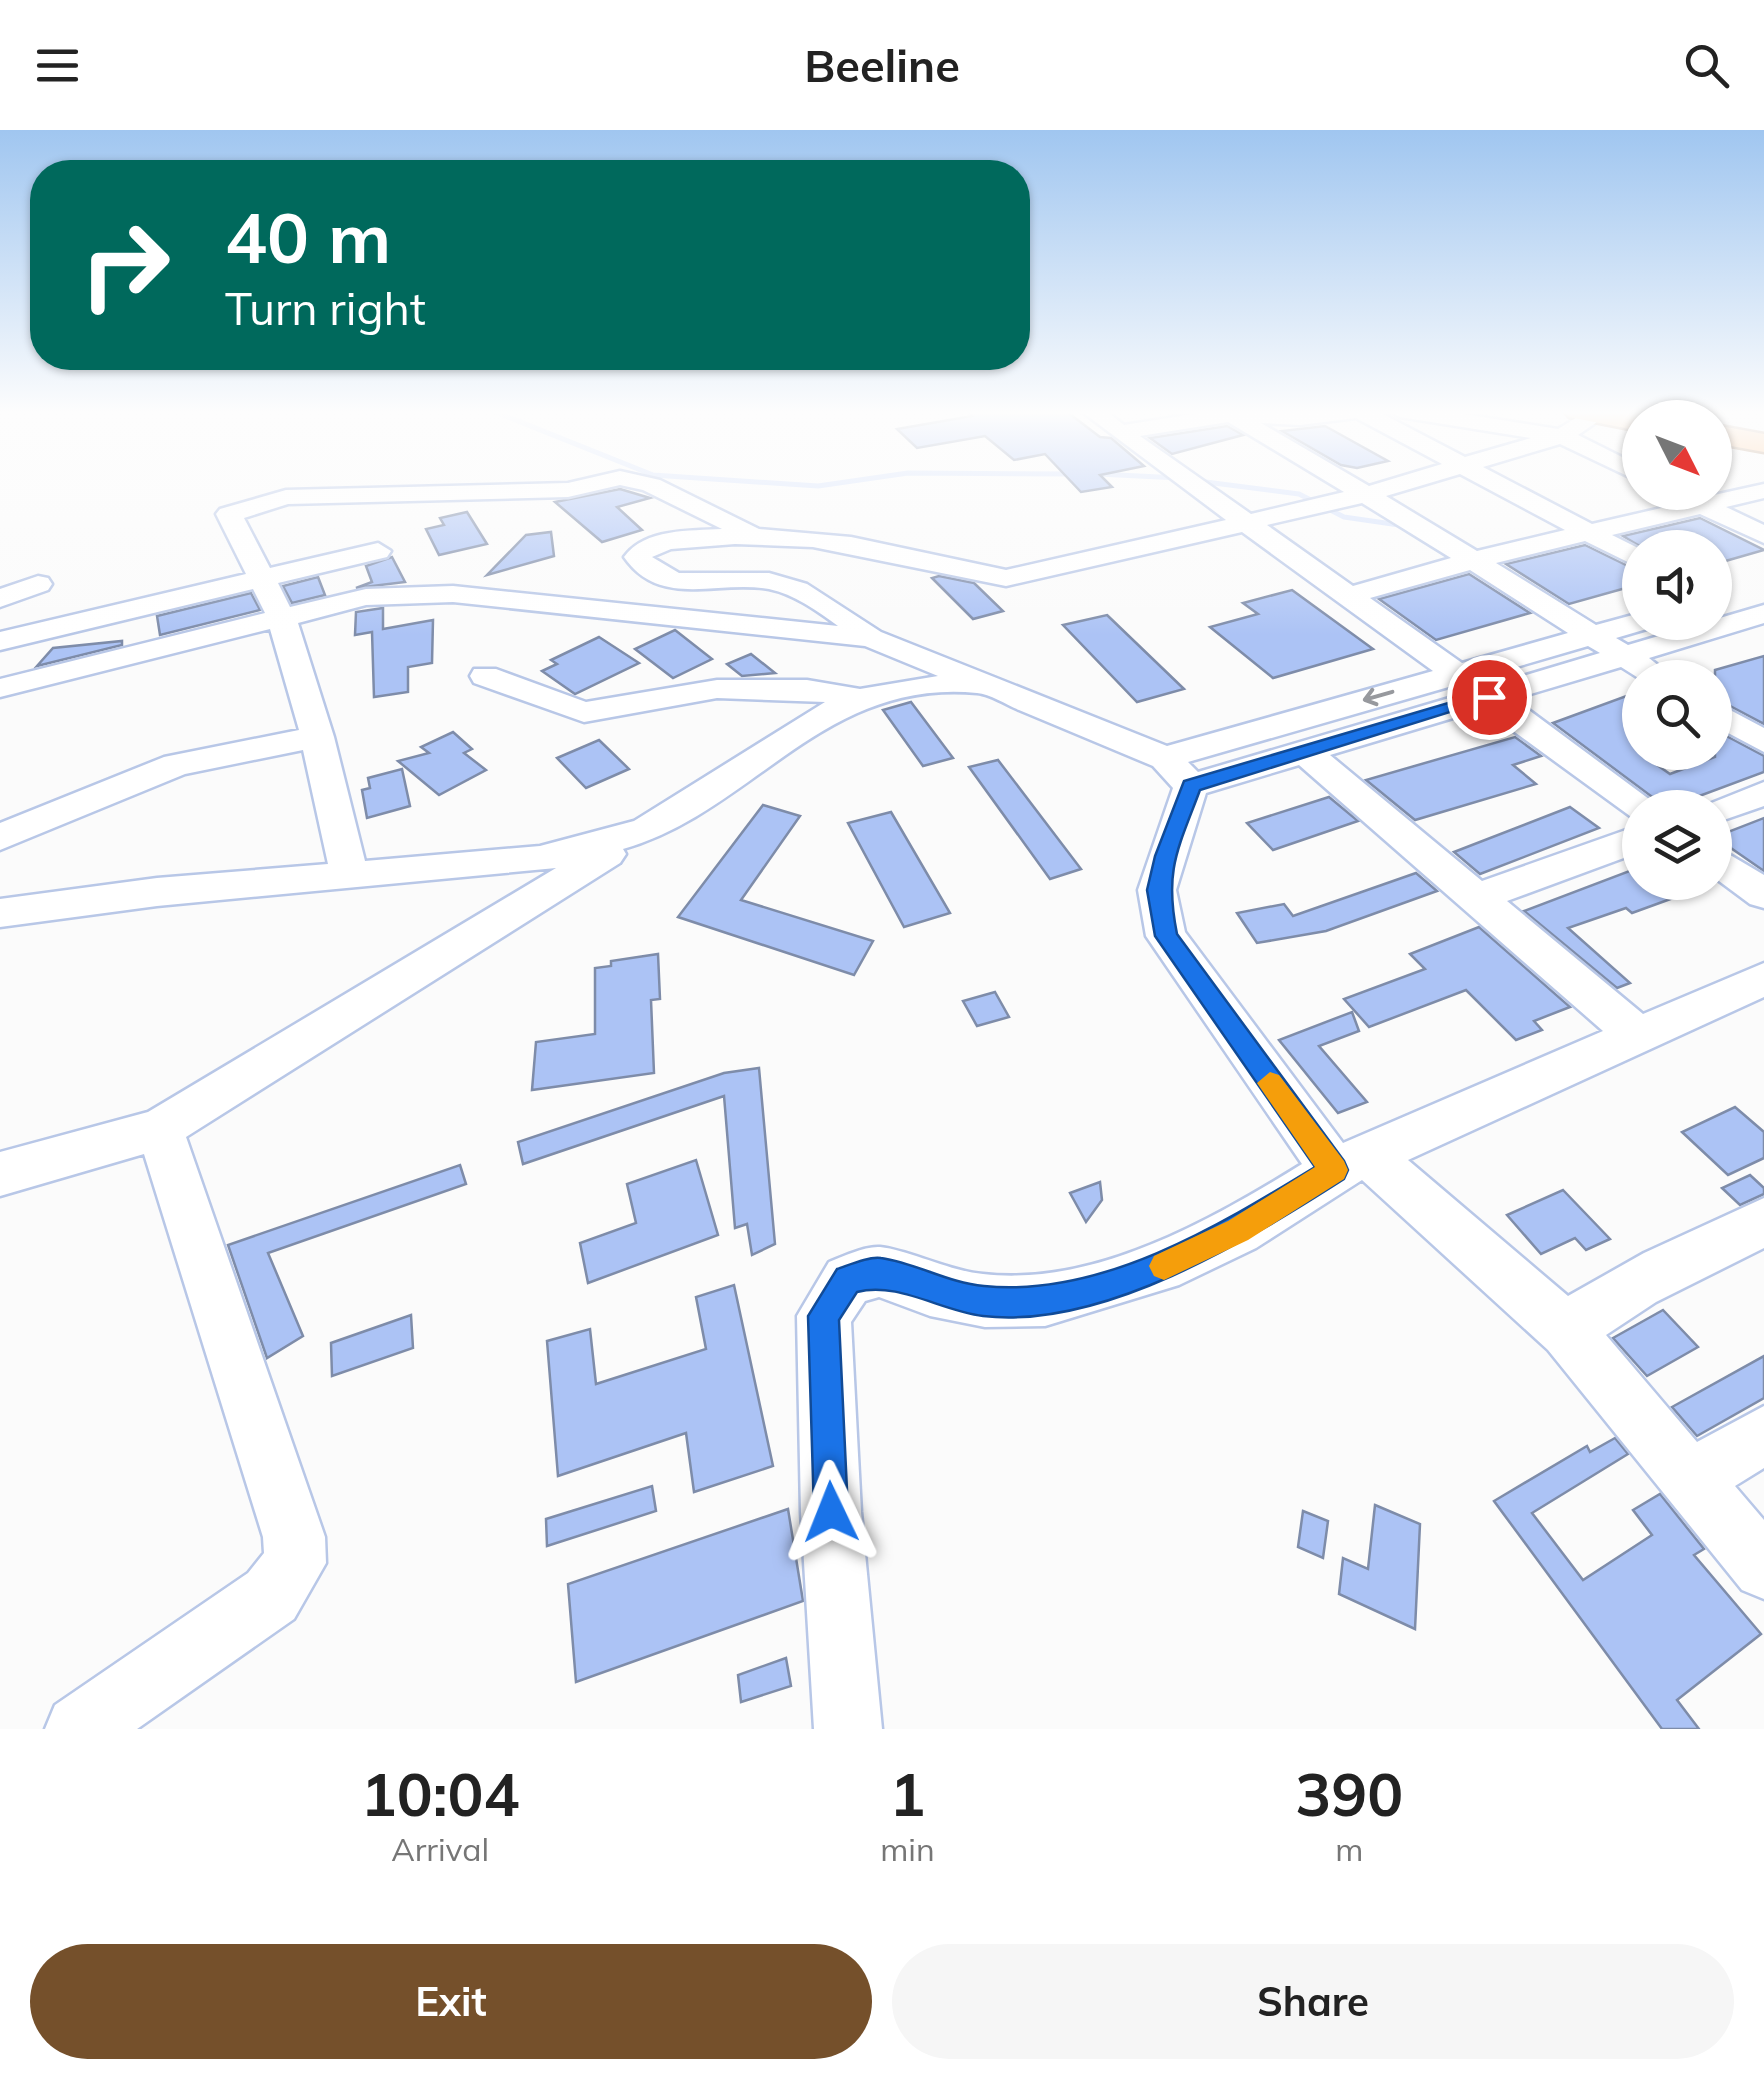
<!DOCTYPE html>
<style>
body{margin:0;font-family:Mulish,sans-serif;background:#f6f6f6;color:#222;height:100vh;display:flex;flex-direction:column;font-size:38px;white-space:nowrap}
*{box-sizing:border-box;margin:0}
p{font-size:32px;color:#767676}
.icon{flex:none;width:55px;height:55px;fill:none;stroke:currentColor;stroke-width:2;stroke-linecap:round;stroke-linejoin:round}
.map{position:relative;height:1599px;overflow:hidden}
.panel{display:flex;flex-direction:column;background:#fff;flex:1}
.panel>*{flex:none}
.hud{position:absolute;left:30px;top:30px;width:1000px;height:210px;border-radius:40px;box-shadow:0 2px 8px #0004;background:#00695c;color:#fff;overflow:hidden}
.needle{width:65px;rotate:132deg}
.controls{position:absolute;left:1622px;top:270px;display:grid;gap:20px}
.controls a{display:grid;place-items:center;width:110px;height:110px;border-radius:50%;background:#fff;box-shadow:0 2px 8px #0004;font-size:50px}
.pin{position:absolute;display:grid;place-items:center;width:85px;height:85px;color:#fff;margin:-42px;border:5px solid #fff;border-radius:50%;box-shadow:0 2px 10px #0007}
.me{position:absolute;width:110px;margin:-55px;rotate:358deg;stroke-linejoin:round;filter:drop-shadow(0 0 8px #0008)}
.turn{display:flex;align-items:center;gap:35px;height:210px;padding:0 30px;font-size:45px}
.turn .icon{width:130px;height:130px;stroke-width:2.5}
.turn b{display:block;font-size:70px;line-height:85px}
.eta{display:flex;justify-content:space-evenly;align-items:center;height:170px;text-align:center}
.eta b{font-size:60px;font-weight:700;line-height:70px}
.button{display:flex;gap:20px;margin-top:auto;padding:20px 30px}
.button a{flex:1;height:115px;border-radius:60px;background:#75502b;color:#fff;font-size:40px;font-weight:700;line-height:115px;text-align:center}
.button a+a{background:#f6f6f6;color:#222}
header{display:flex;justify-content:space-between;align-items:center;height:130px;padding:0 30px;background:#fff;font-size:45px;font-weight:700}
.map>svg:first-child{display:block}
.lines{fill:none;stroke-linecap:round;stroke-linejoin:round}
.stream{stroke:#d5e1fb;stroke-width:5}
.building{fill:#acc3f5;stroke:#7e8ca9;stroke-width:2.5}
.minor-casing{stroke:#b8c7e7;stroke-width:5}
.highway-casing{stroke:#ac8867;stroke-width:5}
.minor{fill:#fff;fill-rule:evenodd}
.highway{fill:#fdc289;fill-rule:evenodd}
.oneway{stroke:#97999e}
.route{fill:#1a73e8;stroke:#114b97;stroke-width:2.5}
.slow{fill:#f59e0b}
</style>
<header><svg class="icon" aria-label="menu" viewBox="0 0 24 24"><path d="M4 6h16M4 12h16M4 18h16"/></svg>Beeline<svg class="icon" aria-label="search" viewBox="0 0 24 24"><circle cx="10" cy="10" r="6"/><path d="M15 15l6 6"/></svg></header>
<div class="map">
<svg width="1764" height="1599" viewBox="0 0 1764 1599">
<rect width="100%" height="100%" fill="#fbfbfb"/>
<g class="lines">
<g class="stream">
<polyline points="493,281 653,345 818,356 908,343 1074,344"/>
<polyline points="1098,344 1179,348"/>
<polyline points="1198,351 1299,364 1344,387 1406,396"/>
</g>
</g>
<g class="building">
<polygon points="967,281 1066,281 1100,307 1111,308 1144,336 1100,345 1112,357 1081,362 1045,324 1014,330 985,306 917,318 897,299 972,286"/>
<polygon points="1227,296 1243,305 1172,324 1150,308"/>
<polygon points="1325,296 1388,331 1357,338 1341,335 1282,301"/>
<polygon points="620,359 650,368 617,377 642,400 602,412 555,372"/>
<polygon points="467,382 487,414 439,425 426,399 444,395 440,388"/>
<polygon points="1700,388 1764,420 1715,434 1715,418 1643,418 1623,406"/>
<polygon points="551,402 554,426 487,445 526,405"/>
<polygon points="1585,415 1640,442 1640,454 1569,474 1506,434"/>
<polygon points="392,427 405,452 356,458 372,452 366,436"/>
<polygon points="1469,444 1530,483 1436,510 1379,469"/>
<polygon points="939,446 974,453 1003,481 973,489 932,448"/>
<polygon points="318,447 325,465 292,473 283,456"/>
<polygon points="1292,460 1373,519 1273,548 1210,497 1258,484 1243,473"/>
<polygon points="251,463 260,480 160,505 157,486"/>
<polygon points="383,478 383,499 433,490 432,533 408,537 408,562 374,567 372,502 355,505 356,482"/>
<polygon points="1107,485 1184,559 1137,572 1063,495"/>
<polygon points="675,500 712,529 673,548 635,519"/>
<polygon points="599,507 639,533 575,564 542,541 557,534 551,530"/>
<polygon points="122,511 122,515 37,536 53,518"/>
<polygon points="751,524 775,543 742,546 727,534"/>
<polygon points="1764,526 1764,594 1715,568 1715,540"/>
<polygon points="1640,561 1640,623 1670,644 1715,627 1715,600 1764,626 1764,642 1667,678 1553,593"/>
<polygon points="911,572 953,628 923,636 883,580"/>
<polygon points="453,602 472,619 464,623 486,640 439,665 398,631 429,623 421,617"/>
<polygon points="1515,607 1541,626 1513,635 1536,654 1415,690 1366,650"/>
<polygon points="599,610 629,639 586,658 557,628"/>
<polygon points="998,630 1081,739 1050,749 969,637"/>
<polygon points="402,639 410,676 367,688 362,660 370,658 368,648"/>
<polygon points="1329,667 1358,691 1273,720 1247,693"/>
<polygon points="763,675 800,686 741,770 873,811 854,845 678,787"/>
<polygon points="1570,677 1599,698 1480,744 1454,722"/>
<polygon points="891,682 950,783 904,797 848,693"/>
<polygon points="1764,688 1764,741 1715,707"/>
<polygon points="1640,737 1640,752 1709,755 1632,783 1626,778 1568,798 1630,853 1617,858 1524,781"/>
<polygon points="1416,743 1437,761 1326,801 1257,813 1237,783 1284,774 1293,786"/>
<polygon points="1479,797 1570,877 1534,891 1542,900 1516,910 1466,860 1369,897 1344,869 1425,839 1410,824"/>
<polygon points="658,824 660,869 651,870 654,943 532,960 536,912 595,904 595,838 611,836 611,831"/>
<polygon points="995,862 1009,887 977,896 963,871"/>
<polygon points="1352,882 1359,901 1319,916 1367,972 1338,983 1279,910"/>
<polygon points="759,938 775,1114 752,1125 747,1094 735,1098 724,966 523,1034 518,1012 724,943"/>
<polygon points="1735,977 1764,1002 1764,1028 1728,1045 1682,1002"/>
<polygon points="696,1030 718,1105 588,1153 580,1113 636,1093 627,1054"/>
<polygon points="460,1035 466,1054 268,1123 303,1206 267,1228 228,1115"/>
<polygon points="1750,1045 1764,1058 1764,1064 1740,1075 1722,1058"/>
<polygon points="1100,1052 1102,1070 1086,1092 1070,1063"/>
<polygon points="1563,1060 1610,1109 1586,1120 1575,1108 1541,1124 1507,1085"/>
<polygon points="734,1155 773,1336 694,1362 686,1303 558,1346 547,1211 590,1199 596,1254 706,1219 696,1167"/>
<polygon points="1663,1180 1698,1217 1647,1246 1613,1208"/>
<polygon points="411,1185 413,1218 332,1246 331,1213"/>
<polygon points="1764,1226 1764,1268 1697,1306 1672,1277"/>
<polygon points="1615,1308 1628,1324 1532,1383 1583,1450 1652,1405 1633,1380 1660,1364 1704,1419 1694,1425 1761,1504 1677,1570 1699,1599 1662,1599 1494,1371 1587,1316 1590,1322"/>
<polygon points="652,1356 656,1381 547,1416 546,1389"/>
<polygon points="1375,1375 1420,1394 1415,1499 1339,1464 1343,1428 1368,1439"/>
<polygon points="788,1379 803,1471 576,1552 568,1454"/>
<polygon points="1303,1381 1328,1391 1323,1428 1298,1417"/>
<polygon points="786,1528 791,1556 741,1572 738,1545"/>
</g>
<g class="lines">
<defs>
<g id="minor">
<path d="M1081 281H1106L1124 295 1212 281H1377L1465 327 1531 308 1400 287 1390 281H1445L1558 299 1587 281H1613L1578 305 1640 336V352L1560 314 1483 337 1592 394 1683 373 1695 365 1705 367 1764 354V368L1726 377 1764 395V413L1700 384 1612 405 1640 419V438L1585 411 1496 433 1596 495 1640 483V492H1654L1650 498 1616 508 1628 515 1764 475V493L1649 528 1674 548 1640 549 1621 537 1514 569 1661 678H1640V689L1630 686 1483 579 1330 625 1482 751 1640 695V722L1507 771 1643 884 1764 833V867L1408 1030 1568 1166 1644 1123 1764 1068V1118L1656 1172 1606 1205 1697 1312 1764 1276V1338L1735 1356 1764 1390V1469L1742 1460 1548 1220 1362 1050 1256 1118 1179 1155 1045 1196 985 1197 930 1186 879 1167 865 1171 851 1192 861 1382 882 1599H814L801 1382 797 1186 829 1132C844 1126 865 1116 880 1117 909 1120 949 1141 983 1144 1094 1157 1211 1090 1302 1034L1146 806 1138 760 1173 658 1153 636C1108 617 1064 599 1019 580 1007 575 990 564 977 563 823 548 753 682 623 719L626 724 620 733 186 1007 325 1407 326 1433 294 1489 137 1599H45L55 1575 248 1443 264 1423 263 1407 144 1024 0 1066V1022L148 982 556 738 157 776 0 797V769L157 748 328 734 303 620 185 644 0 720V693L164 627 299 600 270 499 0 567V549L265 483 253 459 0 520V502L246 444 216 384 220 379 286 360 568 353 620 341 660 350 759 399 851 407 1006 440 1226 390ZM1356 288 1442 334 1369 356 1261 293 1300 295ZM1228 292 1344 362 1251 384 1140 306ZM1460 344 1565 400 1477 421 1386 366ZM620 355 643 360 722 399C690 401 645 398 624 427 660 479 716 450 769 459 794 464 817 481 838 496L453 456 366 459 290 477 278 453 387 427 391 421 378 413 270 438 244 388 288 374 568 367ZM1362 373 1451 428 1353 456 1267 395ZM1242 402 1433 541 1167 616 881 502 807 454 769 443H679L652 427 671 419 735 414 813 417 1006 456ZM1470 440 1568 503 1462 533 1370 468ZM453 472 865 516 938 546 860 559 807 550H717L586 572 496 539H474L470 546 474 553 584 592 717 568 825 572 634 691 540 716 365 731 334 607 298 493 366 475ZM1588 516 1600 523 1493 555 1482 547ZM1452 556 1463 564 1198 642 1188 632ZM1299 635 1603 901 1343 1013 1185 802 1176 760 1206 663Z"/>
<polygon points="38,446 48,448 52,454 48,460 0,477 0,459"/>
<polygon points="1715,572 1764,598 1764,622 1715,596"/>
<polygon points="1764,652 1764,676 1715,693 1715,678 1699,678"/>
<polygon points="1715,716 1764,745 1764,778 1750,774 1715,748"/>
</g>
<g id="highway">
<polygon points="1564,281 1631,281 1652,288 1640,288 1640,301 1569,287"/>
<polygon points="1715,295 1764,304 1764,322 1715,313"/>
</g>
</defs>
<use href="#minor" class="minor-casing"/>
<use href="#highway" class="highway-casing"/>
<use href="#minor" class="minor"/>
<use href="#highway" class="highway"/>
</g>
<defs><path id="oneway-shaft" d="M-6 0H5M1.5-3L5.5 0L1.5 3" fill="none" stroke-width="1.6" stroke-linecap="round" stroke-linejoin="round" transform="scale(2.5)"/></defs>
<use class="oneway" href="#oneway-shaft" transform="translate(1378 566) rotate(164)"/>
<linearGradient id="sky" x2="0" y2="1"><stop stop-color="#a0c6f0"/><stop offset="0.56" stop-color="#fdfdfd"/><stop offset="1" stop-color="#fdfdfd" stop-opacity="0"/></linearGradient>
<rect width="1764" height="505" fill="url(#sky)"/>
<path class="route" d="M1482 563 1498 567 1200 660C1178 719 1164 740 1177 804L1344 1031 1348 1040 1344 1049C1247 1111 1102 1200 983 1186 941 1181 897 1151 857 1162L839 1190 848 1382 843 1394 831 1399 819 1394 814 1382 808 1186 837 1139C849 1135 869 1126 881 1128 916 1133 948 1153 984 1156 1101 1168 1220 1095 1315 1037L1155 806 1147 760 1155 726 1184 651Z"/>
<polygon class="slow" points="1270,942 1279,945 1344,1031 1348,1040 1344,1049 1248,1110 1164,1150 1154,1146 1149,1136 1154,1126 1228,1091 1315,1037 1257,953"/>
</svg>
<div class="controls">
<a><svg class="needle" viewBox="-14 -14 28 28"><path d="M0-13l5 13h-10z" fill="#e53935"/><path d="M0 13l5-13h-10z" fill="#767676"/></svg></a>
<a><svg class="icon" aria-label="sound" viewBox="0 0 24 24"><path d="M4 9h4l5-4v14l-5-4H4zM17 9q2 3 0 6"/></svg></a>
<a><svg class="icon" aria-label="search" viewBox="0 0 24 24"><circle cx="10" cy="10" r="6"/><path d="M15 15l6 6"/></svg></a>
<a><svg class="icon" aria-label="layers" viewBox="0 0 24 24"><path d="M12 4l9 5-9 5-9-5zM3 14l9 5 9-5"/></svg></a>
</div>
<div class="pin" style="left:1489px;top:567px;background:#d93025"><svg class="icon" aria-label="arrive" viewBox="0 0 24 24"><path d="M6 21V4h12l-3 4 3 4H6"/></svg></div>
<svg class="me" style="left:831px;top:1382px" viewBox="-20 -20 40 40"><path d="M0-17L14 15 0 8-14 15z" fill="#1a73e8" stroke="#fff" stroke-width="4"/></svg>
<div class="hud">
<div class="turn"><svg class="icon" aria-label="right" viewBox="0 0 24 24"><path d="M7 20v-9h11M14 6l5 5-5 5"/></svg><div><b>40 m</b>Turn right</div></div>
</div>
</div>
<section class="panel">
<div class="eta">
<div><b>10:04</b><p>Arrival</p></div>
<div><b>1</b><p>min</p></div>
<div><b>390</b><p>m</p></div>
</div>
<div class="button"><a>Exit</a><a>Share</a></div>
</section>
